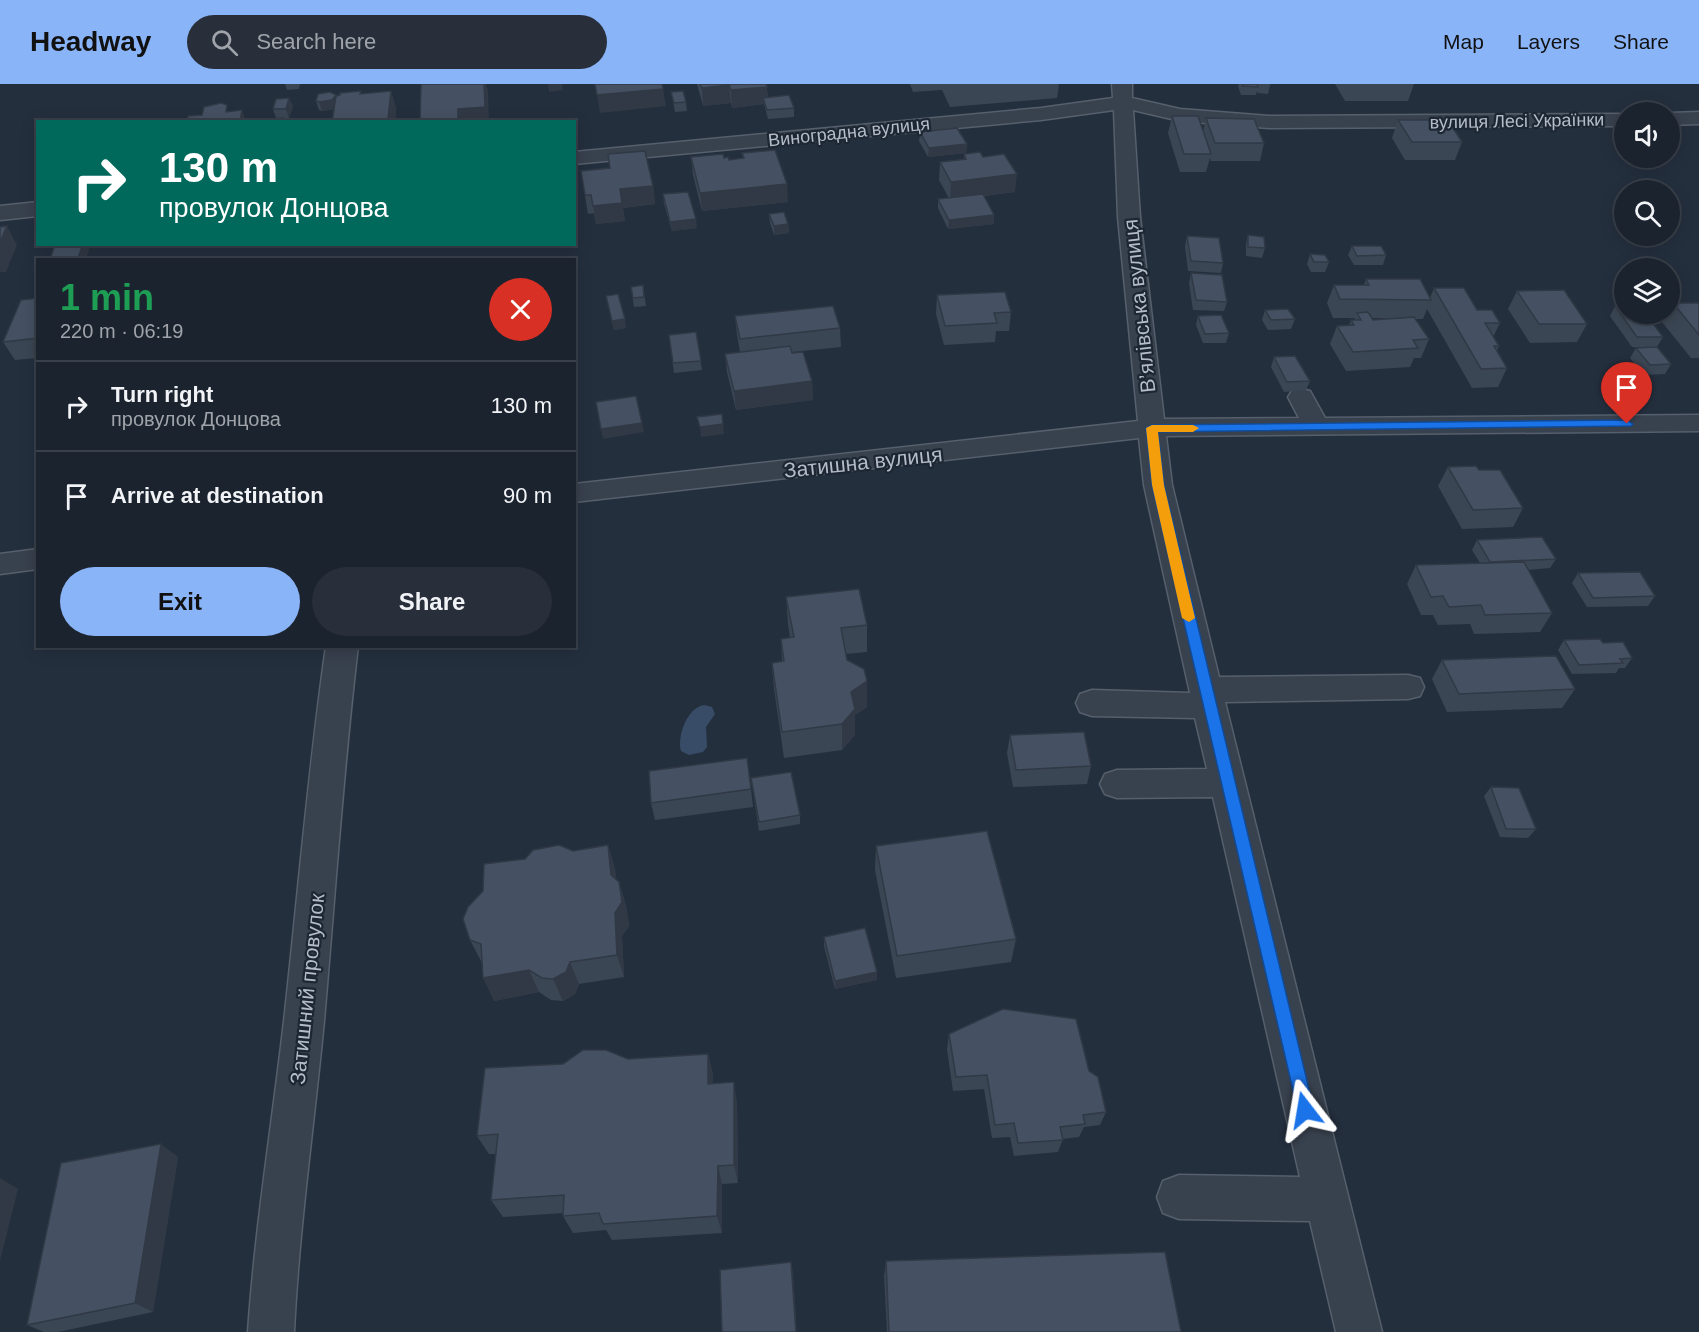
<!DOCTYPE html>
<meta charset="utf-8">
<style>
body{margin:0;font-family:Helvetica,sans-serif;background:#282f3a;color:#f1f3f6;height:100vh;display:flex;flex-direction:column;font-size:22px;white-space:nowrap}
*{box-sizing:border-box;margin:0}
p{font-size:20px;color:#a0a4aa}
.icon{flex:none;width:33px;height:33px;fill:none;stroke:currentColor;stroke-width:2;stroke-linecap:round;stroke-linejoin:round}
.map{position:relative;flex:1;overflow:hidden}
.sheet{position:absolute;left:36px;top:174px;width:540px;height:390px;display:flex;flex-direction:column;background:#1b232e;border-radius:0px;box-shadow:0 3px 15px #0003,0 0 0 2px #39404a}
.sheet>*{flex:none}
.guide{position:absolute;left:36px;top:36px;width:540px;height:126px;border-radius:0px;box-shadow:0 3px 15px #0003,0 0 0 2px #39404a;background:#00695c;color:#fff;overflow:hidden}
.fabs{position:absolute;left:1614px;top:18px;display:grid;gap:12px}
.fabs a{display:grid;place-items:center;width:66px;height:66px;border-radius:50%;background:#1b232e;box-shadow:0 3px 15px #0003,0 0 0 2px #39404a;font-size:30px}
.pin{position:absolute;display:grid;place-items:center;width:51px;height:51px;color:#fff;margin:-62px -26px;border-radius:50% 50% 50% 0;rotate:-45deg;box-shadow:0 0 6px #0007}
.pin .icon{rotate:45deg}
.me{position:absolute;width:66px;margin:-33px;rotate:346deg;stroke-linejoin:round;filter:drop-shadow(0 0 4px #0008)}
.turn{display:flex;align-items:center;gap:21px;height:126px;padding:0 24px;font-size:27px}
.turn .icon{width:78px;height:78px;stroke-width:2.5}
.turn b{display:block;font-size:42px;line-height:51px}
.round{display:grid;place-items:center;flex:none;width:63px;height:63px;border-radius:32px;background:#282f3a}
.headline{display:flex;align-items:center;justify-content:space-between;height:102px;padding:0 24px}
h1{font-size:36px;font-weight:700;line-height:45px;color:#1e9e55}
.primary-button{display:flex;gap:12px;margin-top:auto;padding:12px 24px}
.primary-button a{flex:1;height:69px;border-radius:36px;background:#8ab4f8;color:#111;font-size:24px;font-weight:700;line-height:69px;text-align:center}
.primary-button a+a{background:#282f3a;color:#f1f3f6}
ul{padding:0;list-style:none}
li{display:flex;align-items:center;gap:18px;height:90px;padding:0 24px;border-top:2px solid #39404a}
li div{flex:1}
li b{display:block;font-size:22px}
li em{font-style:normal}
header{display:flex;align-items:center;gap:36px;box-sizing:border-box;height:84px;padding:0 30px;background:#8ab4f8;color:#111}
header strong{font-size:28px}
nav{display:flex;gap:33px;margin-inline-start:auto;font-size:21px}
.search{width:420px;height:54px;background:#282f3a;display:flex;align-items:center;gap:15px;box-sizing:border-box;padding:0 21px;border-radius:33px;color:#a0a4aa;font-size:22px}
.map>svg:first-child{display:block}
.water{fill:#394c67}
.lines{fill:none;stroke-linecap:round;stroke-linejoin:round}
.street-casing{stroke:#565f6c;stroke-width:3}
.street{fill:#38414e;fill-rule:evenodd}
.wall{fill:#3b4654;fill-rule:evenodd}
.shaded-wall{fill:#303945}
.building{fill:#455162;stroke:#303945;stroke-width:1.5}
.route{fill:#1a73e8;stroke:#114b97;stroke-width:1.5}
.slow{fill:#f59e0b}
.labels{text-anchor:middle;dominant-baseline:central;stroke-width:4.5;stroke-linejoin:round;paint-order:stroke}
.far-street-label{font-size:18px;fill:#b4bcc9;stroke:#1d2633}
.street-label{font-size:21px;fill:#b4bcc9;stroke:#1d2633}
</style>
<header>
<strong>Headway</strong>
<div class="search"><svg class="icon" aria-label="search" viewBox="0 0 24 24"><circle cx="10" cy="10" r="6"/><path d="M15 15l6 6"/></svg>Search here</div>
<nav><a>Map</a><a>Layers</a><a>Share</a></nav>
</header>
<div class="map">
<svg width="1699" height="1248" viewBox="0 0 1699 1248">
<rect width="100%" height="100%" fill="#242f3e"/>
<path class="water" d="M704 621 712 623 715 630 706 643 707 663 703 668 689 671 681 667C677 652 687 624 704 621Z"/>
<g class="lines">
<defs>
<g id="street">
<polygon points="1112,0 1132,0 1132,14 1180,25 1269,32 1624,30 1624,42 1269,44 1180,37 1133,26 1140,133 1164,335 1299,334 1288,313 1292,307 1301,305 1310,307 1325,334 1699,331 1699,347 1166,352 1172,401 1219,593 1408,591 1420,594 1424,603 1420,612 1408,615 1225,618 1382,1248 1336,1248 1310,1137 1179,1135 1163,1129 1157,1113 1163,1097 1179,1091 1300,1093 1213,713 1117,714 1105,710 1100,700 1105,690 1117,686 1207,685 1195,634 1092,632 1080,628 1076,619 1080,610 1092,606 1190,609 1144,401 1139,354 574,418 574,400 1138,337 1118,133 1114,26 1041,36 574,80 574,68 1041,24 1113,14"/>
<polygon points="1699,28 1699,40 1670,41 1670,29"/>
<polygon points="38,118 38,132 0,136 0,122"/>
<polygon points="38,465 38,485 0,490 0,470"/>
<path d="M326 562H358C343 687 335 812 324 937 314 1041 299 1144 294 1248H248C255 1144 272 1041 284 937 298 812 308 687 326 562Z"/>
</g>
</defs>
<use href="#street" class="street-casing"/>
<use href="#street" class="street"/>
</g>
<g class="wall">
<polygon points="285,0 300,0 299,5 287,6"/>
<polygon points="697,0 766,0 768,13 794,24 794,33 768,35 764,20 732,24 731,19 703,22"/>
<polygon points="910,0 1059,0 1057,14 950,23 942,6 913,8"/>
<polygon points="1239,0 1270,0 1270,1 1268,10 1258,9 1257,7 1256,11 1241,11 1238,2"/>
<polygon points="1335,0 1414,0 1408,17 1345,17"/>
<polygon points="391,7 396,25 395,38 332,38 334,25 322,27 319,26 316,17 336,12"/>
<polygon points="671,8 686,18 687,27 675,28"/>
<polygon points="293,22 289,34 276,34 273,25"/>
<polygon points="1172,32 1203,48 1206,34 1264,59 1260,77 1211,77 1210,74 1206,88 1180,88 1168,49"/>
<polygon points="1398,36 1462,58 1455,76 1405,76 1392,54"/>
<polygon points="920,48 967,60 966,69 928,73 919,57"/>
<polygon points="742,69 788,118 702,127 693,91 691,73 724,74 729,76 743,75"/>
<polygon points="608,70 653,102 655,120 623,124 625,137 596,140 594,129 588,130 581,87 610,84"/>
<polygon points="964,70 983,73 1015,108 984,112 994,131 994,140 948,145 938,124 938,115 949,114 939,96 940,78 964,75"/>
<polygon points="663,110 697,144 672,147 664,120"/>
<polygon points="769,130 788,140 789,149 774,151 770,139"/>
<polygon points="1248,151 1265,164 1262,174 1246,172 1246,160"/>
<polygon points="1187,152 1223,179 1221,189 1188,187 1185,162"/>
<polygon points="1352,162 1386,171 1383,181 1354,181 1348,171"/>
<polygon points="1310,170 1329,178 1325,188 1311,188 1307,180"/>
<polygon points="1191,189 1227,218 1224,227 1193,226 1189,199"/>
<path d="M1366 195 1430 214 1434 204 1477 226 1500 239 1493 253 1499 262 1497 267 1507 284 1498 303 1472 304 1427 225 1423 235H1415L1429 255 1421 274H1414L1410 283 1346 287 1330 260 1337 242 1349 241 1351 236H1354L1355 234H1333L1327 219 1334 201H1364ZM1372 234 1394 235 1373 236Z"/>
<polygon points="643,201 646,222 634,223 631,203"/>
<polygon points="1517,207 1587,240 1577,258 1530,259 1508,225"/>
<polygon points="937,211 1011,228 1009,247 996,247 995,258 944,261 936,230"/>
<polygon points="606,212 626,244 614,246"/>
<polygon points="38,214 38,274 15,276 3,258"/>
<polygon points="1673,219 1699,219 1699,274 1691,274 1662,238 1667,230 1670,230 1670,226"/>
<polygon points="1615,222 1663,253 1657,263 1632,263 1610,232"/>
<polygon points="1265,226 1295,235 1291,245 1268,246 1262,236"/>
<polygon points="735,232 840,244 841,263 792,268 812,297 813,316 736,326 727,288 725,270 740,268 737,251"/>
<polygon points="1198,232 1229,249 1226,259 1203,259 1196,241"/>
<polygon points="696,248 702,286 674,289 669,251"/>
<polygon points="1636,264 1671,280 1665,290 1644,291 1630,274"/>
<polygon points="1274,273 1310,297 1306,306 1284,308 1271,283"/>
<polygon points="1448,383 1479,386 1523,424 1513,443 1462,445 1438,402"/>
<polygon points="1477,456 1556,475 1550,484 1528,486 1552,529 1540,548 1474,550 1470,540 1438,541 1433,531 1421,531 1407,500 1416,481 1480,479 1472,466"/>
<polygon points="1578,489 1655,512 1648,522 1587,523 1572,499"/>
<polygon points="786,513 867,541 867,568 846,570 847,576 867,597 867,623 855,631 855,651 842,666 784,674 774,605 772,579 782,578 781,555 790,554 788,540"/>
<polygon points="1564,556 1603,559 1632,574 1625,584 1619,584 1616,589 1572,590 1558,566"/>
<polygon points="1442,576 1575,605 1562,624 1447,628 1432,595"/>
<polygon points="1010,651 1091,682 1087,700 1013,703 1007,669"/>
<polygon points="751,694 800,731 800,740 759,747"/>
<polygon points="1491,703 1536,745 1528,754 1500,753 1484,712"/>
<polygon points="751,705 753,723 655,736 651,719"/>
<polygon points="608,761 615,785 616,795 619,798 626,822 629,842 622,852 624,893 579,900 575,910 563,917 551,916 539,908 494,917 482,879 470,856 573,767"/>
<polygon points="876,762 1016,855 1011,878 896,894 875,786"/>
<polygon points="824,853 877,896 835,905 824,862"/>
<polygon points="949,950 1089,987 1106,1028 1100,1041 1084,1043 1079,1053 1063,1055 1058,1068 1014,1072 1010,1053 992,1054 984,1005 953,1007 947,965"/>
<polygon points="708,970 713,991 712,1000 737,1018 738,1099 722,1100 722,1149 612,1156 606,1146 573,1149 563,1132 563,1129 503,1133 491,1116 496,1070 489,1070 477,1052 628,975"/>
<polygon points="178,1073 153,1228 58,1248 44,1248 27,1241"/>
<polygon points="886,1177 1181,1248 887,1248 884,1192"/>
</g>
<g class="shaded-wall">
<polygon points="484,0 486,0 488,6 489,38 458,38 458,25"/>
<polygon points="548,0 562,0 563,6 549,8"/>
<polygon points="729,1 731,19 703,22 702,4"/>
<polygon points="767,3 768,20 763,14 764,20 732,24 731,6"/>
<polygon points="663,5 666,22 600,29 597,11"/>
<polygon points="391,7 396,25 395,38 389,38 388,35"/>
<polygon points="336,11 335,25 322,27 319,18"/>
<polygon points="289,14 293,22 289,34 286,25"/>
<polygon points="242,26 246,38 240,38"/>
<polygon points="967,60 966,69 928,73 929,64"/>
<polygon points="1017,90 1015,108 950,116 951,98"/>
<polygon points="787,100 788,118 702,127 700,109"/>
<polygon points="653,102 655,120 623,124 625,137 596,140 593,122 620,105"/>
<polygon points="994,131 994,140 948,145 949,136"/>
<polygon points="696,135 697,144 672,147 670,138"/>
<polygon points="788,140 789,149 774,151 774,142"/>
<polygon points="7,142 17,161 6,188 0,188 0,158"/>
<polygon points="83,160 90,160 90,162 86,176 66,176"/>
<polygon points="625,235 626,244 614,246 612,237"/>
<polygon points="812,297 813,316 736,326 734,307"/>
<polygon points="642,339 644,348 603,355 601,345"/>
<polygon points="723,340 724,350 701,353 700,343"/>
<polygon points="867,597 867,623 855,631 855,651 842,666 842,640 851,608"/>
<polygon points="608,761 615,785 618,815 611,791"/>
<polygon points="619,798 626,822 629,842 622,852 624,893 617,871 615,829"/>
<polygon points="570,878 579,900 575,910 563,917 553,895"/>
<polygon points="529,886 539,908 494,917 483,894"/>
<polygon points="877,888 877,896 835,905 835,897"/>
<polygon points="708,970 713,991 712,1020 708,1000"/>
<polygon points="734,998 737,1018 738,1099 734,1081"/>
<polygon points="161,1060 178,1073 153,1228 135,1219"/>
<polygon points="718,1082 722,1100 722,1149 717,1132"/>
<polygon points="0,1094 18,1105 0,1177"/>
<polygon points="791,1178 793,1189 797,1248 796,1248"/>
</g>
<g class="building">
<polygon points="421,0 484,0 485,23 458,25 458,38 420,38"/>
<polygon points="595,0 662,0 663,5 597,11"/>
<polygon points="700,0 766,0 767,3 731,6 729,1 702,4"/>
<polygon points="1242,0 1257,0 1258,3 1243,2"/>
<polygon points="361,7 360,10 391,7 388,35 373,38 332,38 336,12 340,11 340,9"/>
<polygon points="683,7 686,18 674,19 671,8"/>
<polygon points="330,8 336,11 332,16 319,18 316,17 318,10"/>
<polygon points="789,11 794,24 767,26 763,14"/>
<polygon points="289,14 286,25 273,25 276,15"/>
<polygon points="221,19 227,21 226,28 242,26 240,38 187,38 188,32 202,31 204,23"/>
<polygon points="1172,32 1198,32 1211,70 1184,70"/>
<polygon points="283,34 283,38 262,38 263,36"/>
<polygon points="1206,34 1254,35 1264,59 1215,59"/>
<polygon points="1398,36 1448,36 1462,58 1412,58"/>
<polygon points="957,44 967,60 929,64 920,48"/>
<polygon points="775,66 787,100 700,109 691,73 723,70 724,74 728,73 729,76 744,74 742,69"/>
<polygon points="645,67 653,102 620,105 622,119 593,122 591,111 585,111 581,87 610,84 608,70"/>
<polygon points="980,68 983,73 1004,70 1017,90 951,98 940,78 966,75 964,70"/>
<polygon points="688,108 696,135 670,138 663,110"/>
<polygon points="983,110 994,131 949,136 938,115"/>
<polygon points="784,128 788,140 774,142 769,130"/>
<polygon points="7,142 0,158 0,143"/>
<polygon points="1248,151 1264,153 1265,164 1248,163"/>
<polygon points="1187,152 1219,154 1223,179 1191,177"/>
<polygon points="55,160 83,160 78,174 50,176"/>
<polygon points="1352,162 1381,162 1386,171 1357,172"/>
<polygon points="1310,170 1325,171 1329,178 1314,178"/>
<polygon points="1191,189 1222,191 1227,218 1196,216"/>
<polygon points="1366,195 1420,195 1431,216 1340,215 1334,201 1369,201"/>
<polygon points="643,201 644,213 633,214 631,203"/>
<polygon points="1434,204 1464,204 1477,226 1492,226 1500,239 1485,239 1499,262 1494,262 1507,284 1481,285"/>
<polygon points="1564,206 1587,240 1539,240 1517,207"/>
<polygon points="1005,208 1011,228 994,229 997,239 945,242 937,211"/>
<polygon points="618,210 625,235 612,237 606,212"/>
<polygon points="38,214 38,254 3,258 21,216"/>
<polygon points="1673,219 1699,219 1699,251"/>
<polygon points="833,222 840,244 740,255 735,232"/>
<polygon points="1615,222 1624,222 1624,230 1646,230 1663,253 1637,253"/>
<polygon points="1288,225 1295,235 1271,236 1265,226"/>
<polygon points="1368,228 1373,236 1414,233 1429,255 1413,256 1418,264 1353,268 1337,242 1354,241 1351,236 1361,236 1357,229"/>
<polygon points="1221,231 1229,249 1205,250 1198,232"/>
<polygon points="696,248 701,277 673,279 669,251"/>
<polygon points="790,262 792,269 803,268 812,297 734,307 725,270"/>
<polygon points="1657,263 1671,280 1650,281 1636,264"/>
<polygon points="1295,272 1310,297 1287,298 1274,273"/>
<polygon points="636,312 642,339 601,345 596,318"/>
<polygon points="722,330 723,340 700,343 697,333"/>
<polygon points="1476,382 1479,386 1500,386 1523,424 1473,426 1448,383"/>
<polygon points="1542,453 1556,475 1490,478 1477,456"/>
<polygon points="1524,478 1552,529 1485,531 1481,521 1449,523 1443,512 1431,513 1416,481"/>
<polygon points="1640,488 1655,512 1593,514 1578,489"/>
<polygon points="859,505 867,541 841,544 847,576 864,585 867,597 851,608 855,625 842,640 782,648 772,579 784,577 781,555 794,553 786,513"/>
<polygon points="1600,555 1603,559 1623,558 1632,574 1620,575 1623,579 1579,581 1564,556"/>
<polygon points="1556,572 1575,605 1459,610 1442,576"/>
<polygon points="1084,648 1091,682 1016,686 1010,651"/>
<polygon points="747,674 751,705 651,719 649,687"/>
<polygon points="791,688 800,731 759,738 751,694"/>
<polygon points="1491,703 1519,704 1536,745 1506,745"/>
<polygon points="987,747 1016,855 897,872 876,762"/>
<polygon points="559,761 573,767 608,761 611,791 619,798 622,818 615,829 617,871 570,878 566,888 553,895 542,894 529,886 483,894 481,860 470,856 463,835 468,823 483,807 484,780 525,775 533,766"/>
<polygon points="865,844 877,888 835,897 824,853"/>
<polygon points="1003,925 1076,935 1089,987 1098,993 1106,1028 1083,1031 1085,1040 1060,1043 1063,1056 1018,1059 1014,1039 995,1041 987,991 956,993 949,950"/>
<polygon points="583,966 606,966 628,975 708,970 708,1000 734,998 734,1081 718,1082 717,1132 603,1140 599,1129 563,1132 564,1111 491,1116 498,1050 477,1052 485,984 563,980"/>
<polygon points="161,1060 135,1219 27,1241 61,1079"/>
<polygon points="1165,1168 1181,1248 889,1248 886,1177"/>
<polygon points="791,1178 796,1248 722,1248 720,1186"/>
</g>
<polygon class="route" points="1627,336 1633,340 1631,342 1158,348 1164,401 1314,1026 1311,1032 1305,1035 1299,1032 1152,401 1146,344 1152,341"/>
<polygon class="slow" points="1152,341 1193,341 1199,344 1193,348 1158,348 1164,401 1195,534 1189,538 1182,534 1152,401 1146,344"/>
<g class="labels">
<g class="far-street-label">
<text transform="translate(1517 37) rotate(-1)">вулиця Лесі Українки</text>
<text transform="translate(849 48) rotate(-6)">Виноградна вулиця</text>
</g>
<g class="street-label">
<text transform="translate(1139 222) rotate(-96)">В’ялівська вулиця</text>
<text transform="translate(863 378) rotate(-6)">Затишна вулиця</text>
<text transform="translate(307 905) rotate(-84)">Затишний провулок</text>
</g>
</g>
</svg>
<div class="fabs">
<a><svg class="icon" aria-label="sound" viewBox="0 0 24 24"><path d="M4 9h4l5-4v14l-5-4H4zM17 9q2 3 0 6"/></svg></a>
<a><svg class="icon" aria-label="search" viewBox="0 0 24 24"><circle cx="10" cy="10" r="6"/><path d="M15 15l6 6"/></svg></a>
<a><svg class="icon" aria-label="layers" viewBox="0 0 24 24"><path d="M12 4l9 5-9 5-9-5zM3 14l9 5 9-5"/></svg></a>
</div>
<div class="pin" style="left:1627px;top:340px;background:#d93025"><svg class="icon" aria-label="arrive" viewBox="0 0 24 24"><path d="M6 21V4h12l-3 4 3 4H6"/></svg></div>
<svg class="me" style="left:1305px;top:1026px" viewBox="-20 -20 40 40"><path d="M0-17L14 15 0 8-14 15z" fill="#1a73e8" stroke="#fff" stroke-width="4"/></svg>
<div class="guide">
<div class="turn"><svg class="icon" aria-label="right" viewBox="0 0 24 24"><path d="M7 20v-9h11M14 6l5 5-5 5"/></svg><div><b>130 m</b>провулок Донцова</div></div>
</div>
<section class="sheet">
<div class="headline"><div><h1>1 min</h1><p>220 m · 06:19</p></div><a class="round" style="background:#d93025;color:#fff"><svg class="icon" aria-label="close" viewBox="0 0 24 24"><path d="M6 6l12 12M18 6L6 18"/></svg></a></div>
<ul>
<li><svg class="icon" aria-label="right" viewBox="0 0 24 24"><path d="M7 20v-9h11M14 6l5 5-5 5"/></svg><div><b>Turn right</b><p>провулок Донцова</p></div><em>130 m</em></li>
<li><svg class="icon" aria-label="arrive" viewBox="0 0 24 24"><path d="M6 21V4h12l-3 4 3 4H6"/></svg><div><b>Arrive at destination</b></div><em>90 m</em></li>
</ul>
<div class="primary-button"><a>Exit</a><a>Share</a></div>
</section>
</div>
